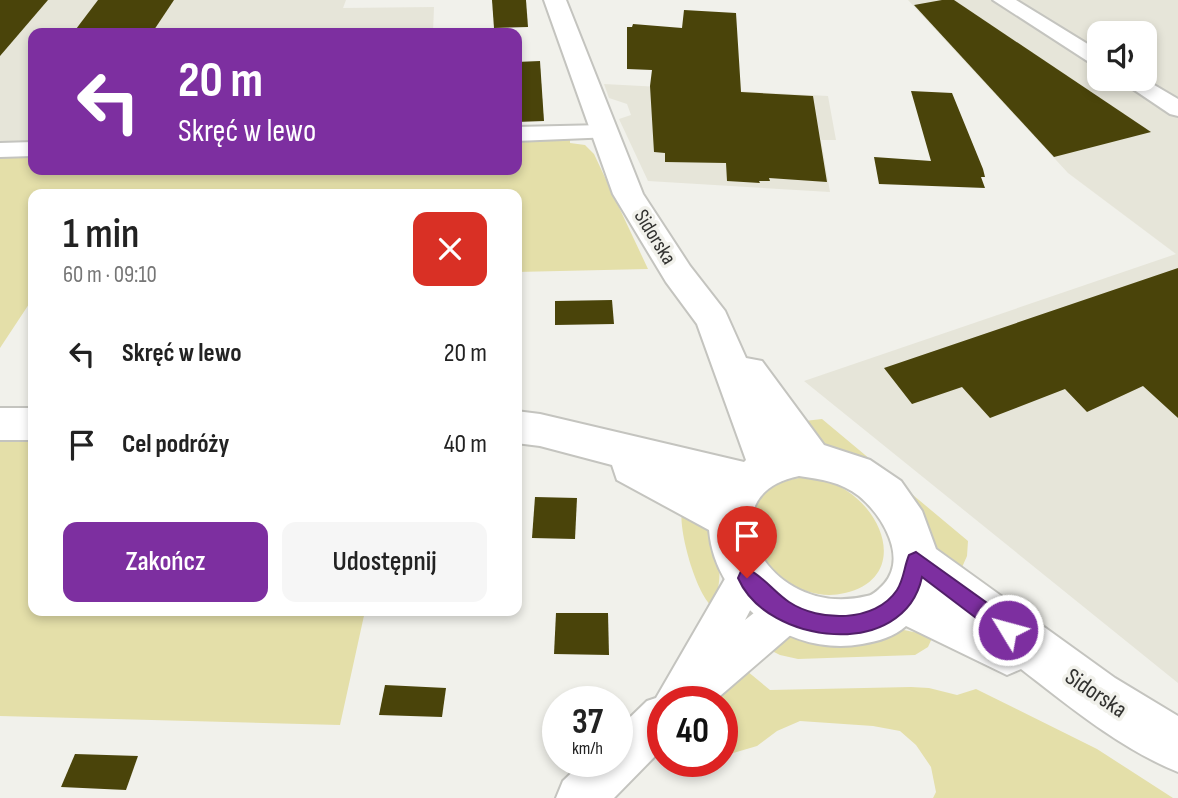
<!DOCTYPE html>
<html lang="pl">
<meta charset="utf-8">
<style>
body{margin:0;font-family:"Sofia Sans Condensed",sans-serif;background:#f6f6f6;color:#222;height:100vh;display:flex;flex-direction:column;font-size:26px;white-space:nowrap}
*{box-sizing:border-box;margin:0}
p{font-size:23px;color:#767676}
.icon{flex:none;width:38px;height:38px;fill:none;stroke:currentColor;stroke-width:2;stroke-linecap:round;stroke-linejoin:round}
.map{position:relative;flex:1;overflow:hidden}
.side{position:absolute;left:28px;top:189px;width:494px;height:427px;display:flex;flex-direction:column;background:#fff;border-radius:14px;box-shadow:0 4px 10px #0003}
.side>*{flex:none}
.banner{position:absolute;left:28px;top:28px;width:494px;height:147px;border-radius:14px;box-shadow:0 4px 10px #0003;background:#7d2fa0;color:#fff;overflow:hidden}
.tools{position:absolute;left:1087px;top:21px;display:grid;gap:14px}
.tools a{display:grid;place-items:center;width:70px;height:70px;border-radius:14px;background:#fff;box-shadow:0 4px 10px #0003;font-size:35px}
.speed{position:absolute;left:542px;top:686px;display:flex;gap:14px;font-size:35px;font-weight:700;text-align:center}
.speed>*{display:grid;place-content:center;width:91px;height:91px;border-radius:50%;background:#fff;box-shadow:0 4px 10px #0003;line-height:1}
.speed small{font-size:18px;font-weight:400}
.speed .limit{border:10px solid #d22;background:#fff;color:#111}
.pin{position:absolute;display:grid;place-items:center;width:60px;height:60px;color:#fff;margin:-72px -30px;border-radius:50% 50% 50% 0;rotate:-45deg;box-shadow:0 0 7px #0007}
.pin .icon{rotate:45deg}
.me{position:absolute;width:77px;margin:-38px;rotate:307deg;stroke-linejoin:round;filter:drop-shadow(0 0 5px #0008)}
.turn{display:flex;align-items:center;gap:24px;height:147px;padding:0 35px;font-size:32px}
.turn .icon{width:91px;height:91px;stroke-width:2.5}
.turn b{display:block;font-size:49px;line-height:60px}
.round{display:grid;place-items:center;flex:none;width:74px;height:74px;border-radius:14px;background:#f6f6f6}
.summary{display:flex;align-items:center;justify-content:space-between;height:119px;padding:0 35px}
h1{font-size:42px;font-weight:600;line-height:52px}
.button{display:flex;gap:14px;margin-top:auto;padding:14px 35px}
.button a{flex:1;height:80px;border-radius:14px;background:#7d2fa0;color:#fff;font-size:28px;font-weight:600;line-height:80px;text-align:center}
.button a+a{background:#f6f6f6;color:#222}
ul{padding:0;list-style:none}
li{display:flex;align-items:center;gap:21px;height:91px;padding:0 35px}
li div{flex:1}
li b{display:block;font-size:26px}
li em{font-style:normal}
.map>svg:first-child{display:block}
.built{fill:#e6e5d9;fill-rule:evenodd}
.green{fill:#e4dfa9}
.building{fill:#4a440a}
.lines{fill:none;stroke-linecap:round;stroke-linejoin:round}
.minor-casing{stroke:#c4c4bf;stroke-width:4}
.tertiary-casing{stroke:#c4c4bf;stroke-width:4}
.minor{fill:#fff;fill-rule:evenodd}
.tertiary{fill:#fff;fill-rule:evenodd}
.route{fill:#7d2fa0;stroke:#511f68;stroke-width:2}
.labels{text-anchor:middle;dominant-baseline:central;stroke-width:7;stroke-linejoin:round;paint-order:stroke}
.street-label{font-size:21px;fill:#323230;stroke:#f1f1eb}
.near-street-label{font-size:24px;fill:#323230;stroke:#f1f1eb}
</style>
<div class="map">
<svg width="1178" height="798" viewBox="0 0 1178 798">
<rect width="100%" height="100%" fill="#f1f1eb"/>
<g class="built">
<polygon points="0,0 346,0 343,8 434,7 433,33 33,33 33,141 0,142"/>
<path d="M908 0H1178V683L804 381 1176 254 1068 173ZM1099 33H1144V79H1099Z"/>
<polygon points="604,84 828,96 836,140 821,140 830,192 648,181 619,119 631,115 627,104 609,98"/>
</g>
<g class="green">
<polygon points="570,139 570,143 585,145 594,154 648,269 516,272 516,194 33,194 33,298 0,348 0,157 33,156 33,170 516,170 516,140"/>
<polygon points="822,419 968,541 967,556 955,583 825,446 796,422"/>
<polygon points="0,438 33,438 33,611 365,611 340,725 0,716"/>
<path d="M799 478C871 473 923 575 845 593 770 611 706 494 799 478Z"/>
<path d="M682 510C689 513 697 516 702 521 721 539 725 584 712 606 696 594 678 529 682 510Z"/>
<polygon points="899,629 933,636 928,647 915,655 798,659 780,655 768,649 784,639 799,635"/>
<polygon points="747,671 770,690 911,687 929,688 957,695 976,689 1097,749 1173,798 933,798 936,792 931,767 916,745 900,731 873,726 800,721 777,731 757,746 723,756 723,702 716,702"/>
</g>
<g class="building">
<polygon points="0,0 48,0 0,56"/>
<polygon points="98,0 174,0 152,33 73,33"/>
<polygon points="492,0 526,0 528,27 494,28"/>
<polygon points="942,0 954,0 1151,132 1054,157 914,5"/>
<polygon points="684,10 736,13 741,92 813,96 827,182 769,178 770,181 759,181 760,183 727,181 726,163 665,162 665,153 654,152 650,86 652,70 627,69 627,27 632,27 633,24 682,28"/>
<polygon points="540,61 544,121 516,122 516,62"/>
<polygon points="911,91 952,93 983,169 985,177 981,177 985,188 879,184 874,157 931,161"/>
<polygon points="1178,268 1178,418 1143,386 1087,412 1065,389 990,418 962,387 912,404 884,368"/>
<polygon points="612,300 614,324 555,325 555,301"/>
<polygon points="535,497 577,498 575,539 532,538"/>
<polygon points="556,613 608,613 609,655 554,654"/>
<polygon points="385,685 446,688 442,717 379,715"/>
<polygon points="75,754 138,756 126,790 61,787"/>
</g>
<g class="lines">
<defs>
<g id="minor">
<polygon points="993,0 1016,0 1099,51 1099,66 1092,64"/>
<polygon points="1118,79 1144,79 1178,99 1178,116 1170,114"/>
<polygon points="604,125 612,127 616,132 612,137 516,141 516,127"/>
<polygon points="33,142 33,156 0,157 0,143"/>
<polygon points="747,559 761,565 767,578 745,620 773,598 787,592 801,598 807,612 801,626 713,702 663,702 663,748 614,798 556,798 563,781 584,761 618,761 618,729 647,701 656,698 733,565"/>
</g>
<g id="tertiary">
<path d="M544 0H566L643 194 690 266 725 311 746 358 762 361 824 445 870 460 901 481 922 511 936 549 1115 678 1178 716V772C1121 749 1070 707 1021 669L1007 675 906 626C894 637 878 641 862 644 791 657 715 603 709 530L617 480 612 465 540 446 516 443V411L540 414 744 462 746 460 697 324 666 282 613 194ZM799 476C821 479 841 482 859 496 882 515 908 557 884 584 879 589 874 595 867 596 768 621 702 495 799 476Z"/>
<rect x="0" y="408" width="33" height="32"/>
</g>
</defs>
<use href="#minor" class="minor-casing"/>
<use href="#tertiary" class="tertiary-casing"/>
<use href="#minor" class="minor"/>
<use href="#tertiary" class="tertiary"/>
</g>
<path class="route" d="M916 552 1015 623 1018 630 1015 637 1008 640 1001 637 922 577C904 661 767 645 738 578L741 571 747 569C761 574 775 593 789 602 819 622 875 623 897 590 904 579 904 567 909 555Z"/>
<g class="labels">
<g class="street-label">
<text transform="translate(655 237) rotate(58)">Sidorska</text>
</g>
<g class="near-street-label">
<text transform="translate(1096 693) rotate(34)">Sidorska</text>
</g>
</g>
</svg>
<div class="tools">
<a><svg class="icon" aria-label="sound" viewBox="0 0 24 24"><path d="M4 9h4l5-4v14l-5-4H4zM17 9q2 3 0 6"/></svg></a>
</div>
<div class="speed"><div>37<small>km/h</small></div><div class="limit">40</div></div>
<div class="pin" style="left:747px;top:578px;background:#d93025"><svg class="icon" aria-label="arrive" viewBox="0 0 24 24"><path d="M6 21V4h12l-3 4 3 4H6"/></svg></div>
<svg class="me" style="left:1008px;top:630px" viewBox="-20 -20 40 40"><circle r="17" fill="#7d2fa0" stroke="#fff" stroke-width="3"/><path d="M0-11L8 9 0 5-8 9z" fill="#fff"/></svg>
<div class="banner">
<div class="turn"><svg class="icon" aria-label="left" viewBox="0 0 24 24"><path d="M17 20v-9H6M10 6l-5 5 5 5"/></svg><div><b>20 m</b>Skręć w lewo</div></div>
</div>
<section class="side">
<div class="summary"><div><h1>1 min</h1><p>60 m · 09:10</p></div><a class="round" style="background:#d93025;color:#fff"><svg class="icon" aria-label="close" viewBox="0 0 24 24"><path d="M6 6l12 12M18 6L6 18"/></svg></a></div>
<ul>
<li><svg class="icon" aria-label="left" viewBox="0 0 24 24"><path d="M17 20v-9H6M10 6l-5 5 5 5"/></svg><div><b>Skręć w lewo</b></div><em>20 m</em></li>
<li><svg class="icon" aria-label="arrive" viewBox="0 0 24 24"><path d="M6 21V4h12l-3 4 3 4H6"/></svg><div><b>Cel podróży</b></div><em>40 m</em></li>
</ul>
<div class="button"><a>Zakończ</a><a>Udostępnij</a></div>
</section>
</div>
